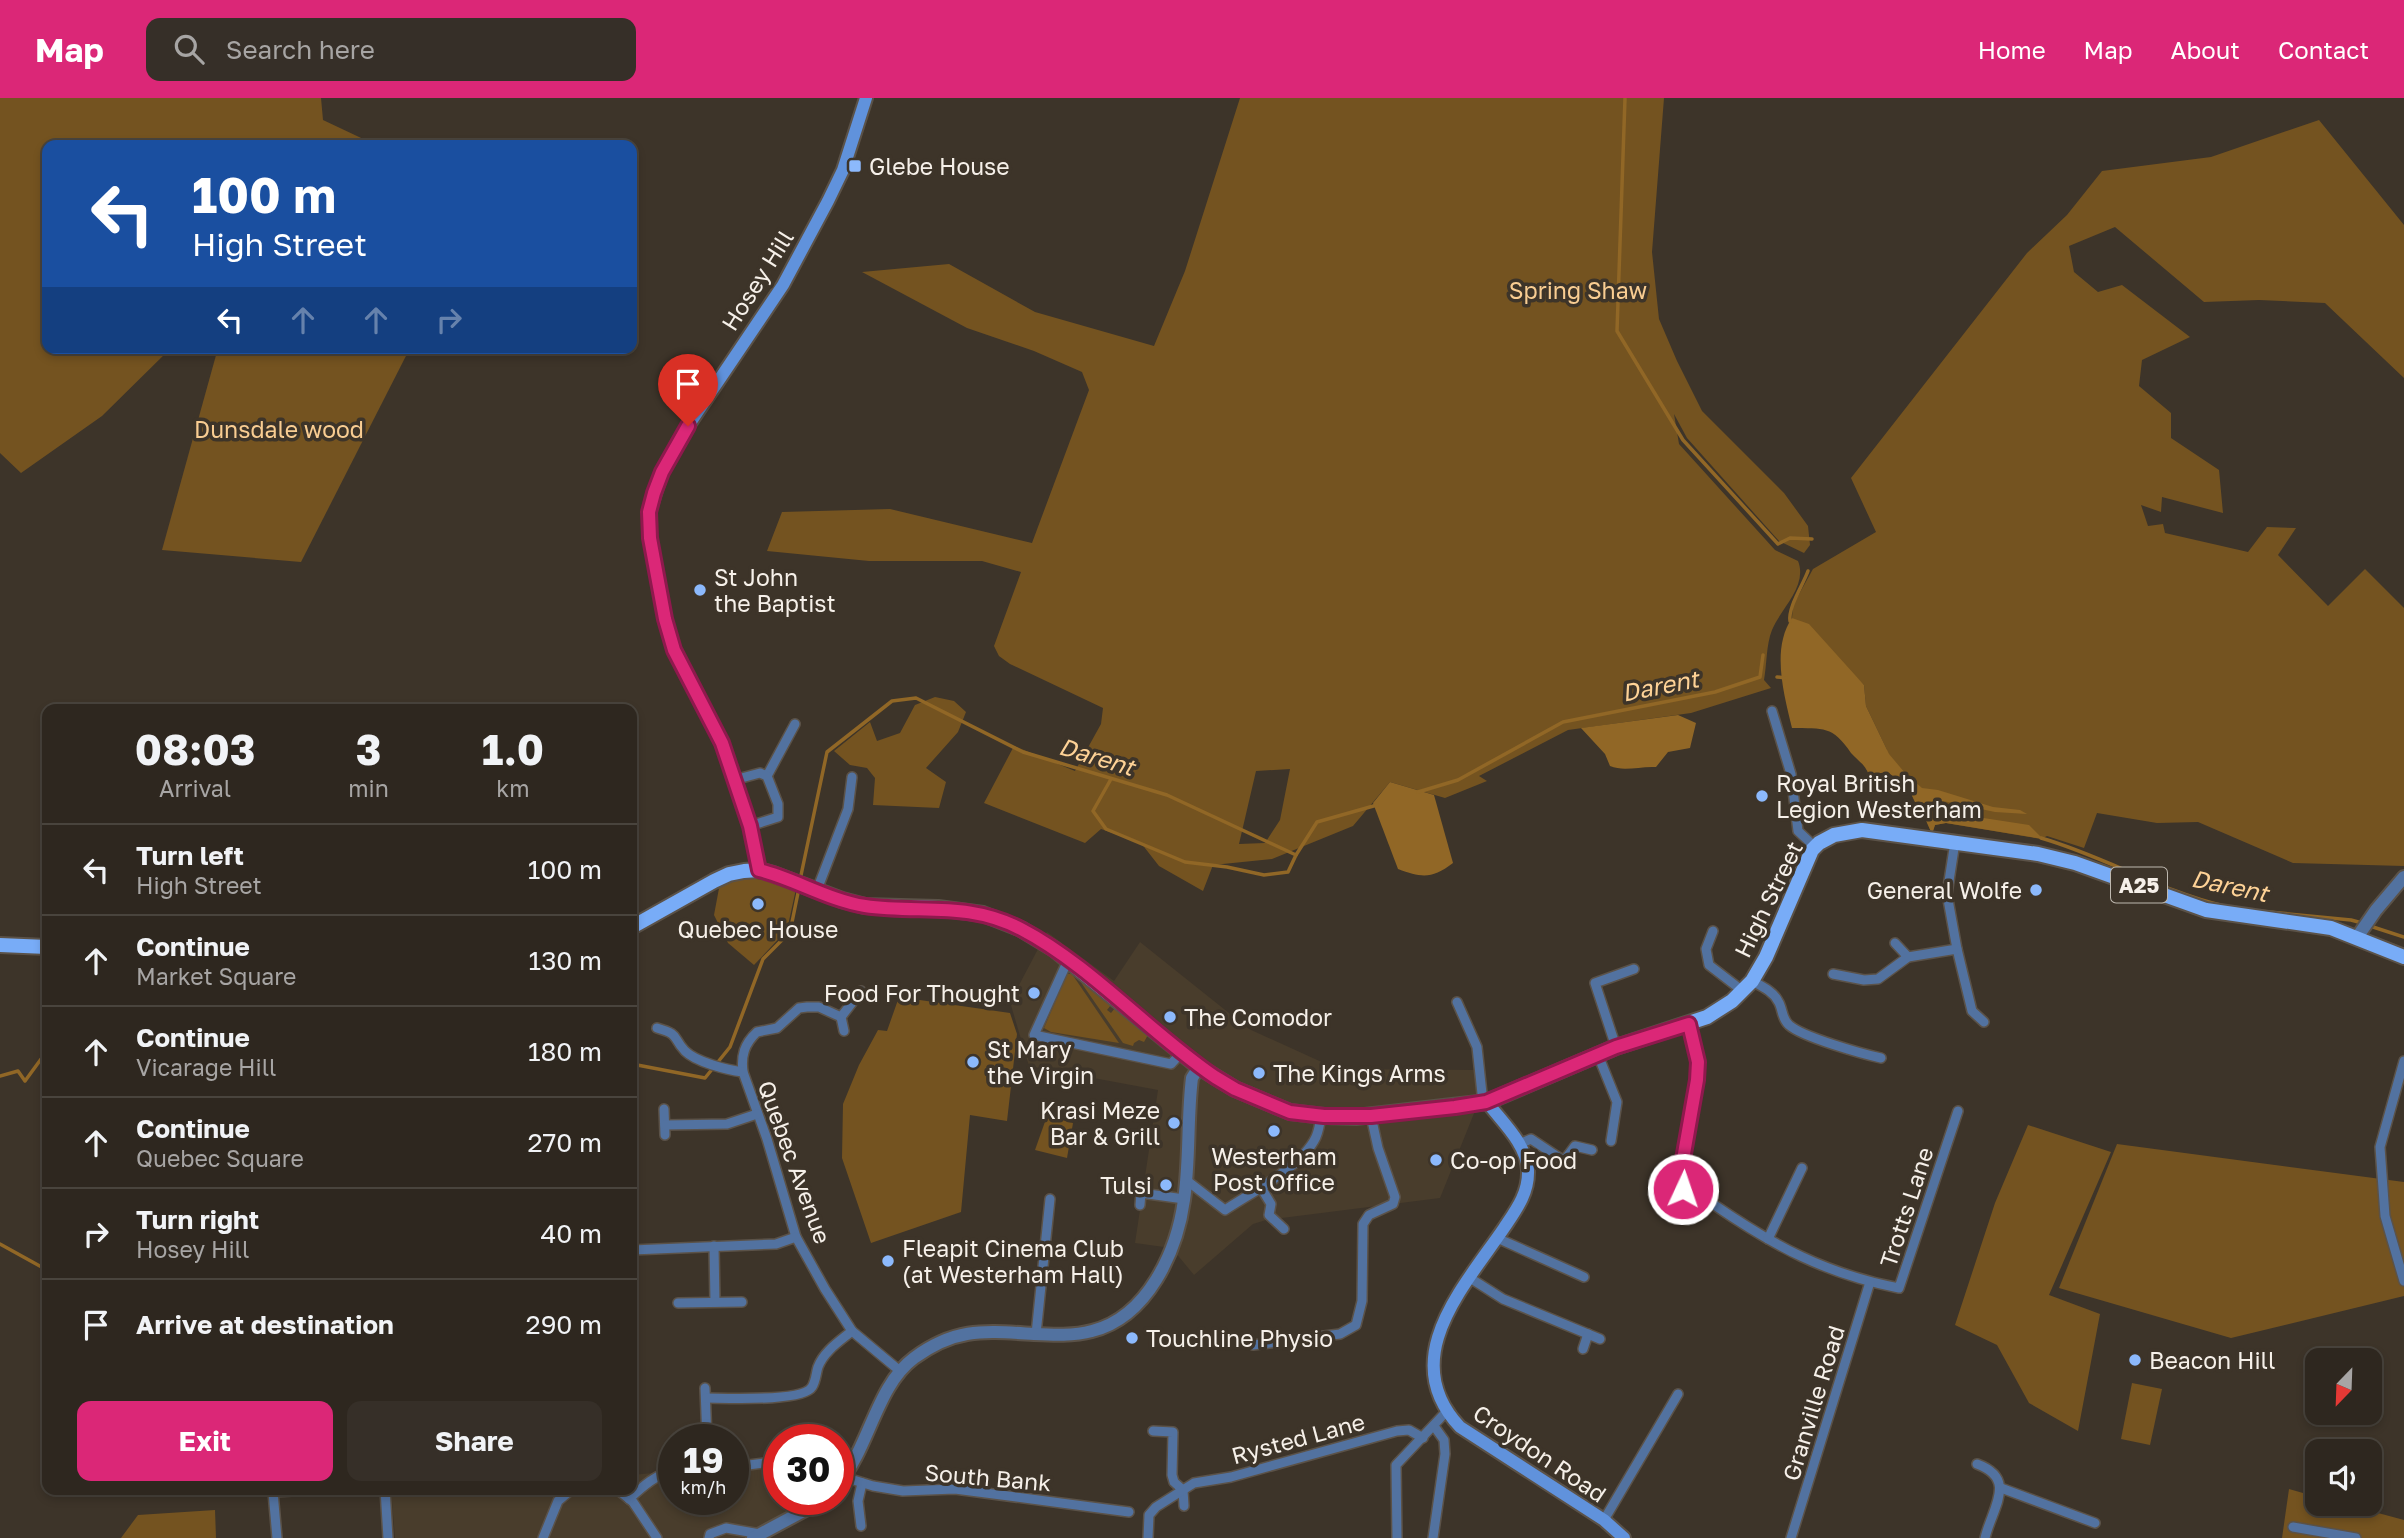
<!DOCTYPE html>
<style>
body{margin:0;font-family:"Golos Text",sans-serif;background:#362f28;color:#f1f3f6;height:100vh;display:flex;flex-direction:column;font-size:26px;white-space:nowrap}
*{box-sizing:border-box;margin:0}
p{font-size:23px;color:#a7a5a4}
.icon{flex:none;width:38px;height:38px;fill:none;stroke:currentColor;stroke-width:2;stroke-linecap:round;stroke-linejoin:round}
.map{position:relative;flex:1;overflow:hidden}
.panel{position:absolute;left:42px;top:606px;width:595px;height:791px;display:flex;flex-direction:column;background:#2e271f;border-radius:14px;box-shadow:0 4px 10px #0003,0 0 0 2px #49443d}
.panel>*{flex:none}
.hud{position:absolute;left:42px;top:42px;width:595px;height:214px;border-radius:14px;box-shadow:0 4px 10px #0003,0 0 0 2px #49443d;background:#1a4fa0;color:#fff;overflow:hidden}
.needle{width:46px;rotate:203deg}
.buttons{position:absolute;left:2305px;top:1250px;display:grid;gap:14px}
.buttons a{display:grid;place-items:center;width:77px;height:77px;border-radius:14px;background:#2e271f;box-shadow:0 4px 10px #0003,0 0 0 2px #49443d;font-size:35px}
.speed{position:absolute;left:658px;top:1326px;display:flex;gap:14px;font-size:35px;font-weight:700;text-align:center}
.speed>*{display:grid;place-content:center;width:91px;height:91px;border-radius:50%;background:#2e271f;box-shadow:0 4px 10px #0003,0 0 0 2px #49443d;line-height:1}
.speed small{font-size:18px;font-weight:400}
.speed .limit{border:10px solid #d22;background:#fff;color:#111}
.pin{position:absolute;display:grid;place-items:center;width:60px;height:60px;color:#fff;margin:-72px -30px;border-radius:50% 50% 50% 0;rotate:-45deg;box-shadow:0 0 7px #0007}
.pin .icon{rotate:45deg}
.me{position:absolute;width:77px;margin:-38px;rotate:3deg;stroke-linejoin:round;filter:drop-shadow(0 0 5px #0008)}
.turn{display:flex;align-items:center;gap:24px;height:147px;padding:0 35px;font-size:32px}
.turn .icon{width:91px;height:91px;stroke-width:2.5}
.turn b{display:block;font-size:49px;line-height:60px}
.lanes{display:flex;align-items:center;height:66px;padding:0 35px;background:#0003;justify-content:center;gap:35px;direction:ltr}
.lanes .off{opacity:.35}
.eta{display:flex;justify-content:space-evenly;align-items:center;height:119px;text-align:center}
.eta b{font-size:42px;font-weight:700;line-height:49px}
.button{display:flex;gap:14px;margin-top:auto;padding:14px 35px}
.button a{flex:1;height:80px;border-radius:14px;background:#db2777;color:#fff;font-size:28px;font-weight:700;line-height:80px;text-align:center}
.button a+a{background:#362f28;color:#f1f3f6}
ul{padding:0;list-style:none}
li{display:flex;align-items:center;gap:21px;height:91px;padding:0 35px;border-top:2px solid #49443d}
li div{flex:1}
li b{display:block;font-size:26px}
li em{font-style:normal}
header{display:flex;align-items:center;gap:42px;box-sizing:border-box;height:98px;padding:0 35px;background:#db2777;color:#fff}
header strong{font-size:33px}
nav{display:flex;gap:38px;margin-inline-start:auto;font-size:24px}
.search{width:490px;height:63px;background:#362f28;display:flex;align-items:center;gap:18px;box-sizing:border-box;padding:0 24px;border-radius:14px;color:#a7a5a4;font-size:26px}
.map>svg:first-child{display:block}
.built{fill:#493d2c}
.green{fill:#745320;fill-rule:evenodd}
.water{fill:#916726}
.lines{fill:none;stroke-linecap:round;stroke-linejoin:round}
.stream{stroke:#916726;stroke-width:3.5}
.minor-casing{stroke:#5b5248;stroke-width:12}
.tertiary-casing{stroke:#5b5248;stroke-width:16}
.secondary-casing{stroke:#5b5248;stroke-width:16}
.primary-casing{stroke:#5b5248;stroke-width:18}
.minor{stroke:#5272a0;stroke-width:9}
.tertiary{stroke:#5272a0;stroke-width:12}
.secondary{stroke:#6092dc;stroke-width:12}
.primary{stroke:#78acf7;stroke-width:14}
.route-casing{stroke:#8e194d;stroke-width:18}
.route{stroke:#db2777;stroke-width:12}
.poi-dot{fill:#8cb9fc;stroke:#3d3429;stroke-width:2.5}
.labels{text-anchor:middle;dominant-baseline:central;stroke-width:7;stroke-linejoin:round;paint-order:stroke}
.shield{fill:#3d3429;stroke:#beb8af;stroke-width:2}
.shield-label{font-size:21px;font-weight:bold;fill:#f6f0e9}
.poi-label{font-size:23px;fill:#f6f0e9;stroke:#3d3429;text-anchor:start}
.street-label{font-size:23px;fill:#f6f0e9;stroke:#3d3429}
.park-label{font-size:23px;fill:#f9cd92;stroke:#3d3429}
.water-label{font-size:24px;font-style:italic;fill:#fed296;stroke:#3d3429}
</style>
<header>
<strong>Map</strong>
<div class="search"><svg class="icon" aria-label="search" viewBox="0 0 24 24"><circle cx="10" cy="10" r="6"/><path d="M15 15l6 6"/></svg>Search here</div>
<nav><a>Home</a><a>Map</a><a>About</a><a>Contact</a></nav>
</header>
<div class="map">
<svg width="2404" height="1440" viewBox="0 0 2404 1440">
<rect width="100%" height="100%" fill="#3d3429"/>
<g class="built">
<polygon points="1047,834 1114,883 1140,844 1249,931 1337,971 1477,972 1481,998 1440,1100 1266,1122 1253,1126 1194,1177 1175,1154 1164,1149 1135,1145 1158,992 1029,968 1010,904"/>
<polygon points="779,1363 779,1402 807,1402 809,1411 757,1440 395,1440 391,1391 632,1391 632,1377 674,1373 674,1402 733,1402 733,1369"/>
</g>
<g class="green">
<polygon points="0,0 321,0 323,22 376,47 47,47 47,250 171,250 102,318 21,375 0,355"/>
<path d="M1240 0H1664L1652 154 1659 221 1677 263 1702 313 1784 395 1808 428 1810 447 1804 455 1779 443 1687 340 1674 316 1679 346 1775 452 1798 463C1808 488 1781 510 1772 532 1766 547 1767 566 1764 582L1771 590 1691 615 1568 632 1479 678 1487 683 1445 700 1390 684 1353 728 1272 761 1213 767 1203 793 1159 768 1141 745 1101 731 1085 745 984 705 1014 648 1075 673 1101 626 1103 610 1010 566 999 558 994 548 1021 474 982 463H869L767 453 782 414 890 411 1032 445 1089 292 1082 274 1034 253 967 230 862 174 949 166 1035 214 1154 248 1185 173ZM1290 671 1280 722 1265 745 1239 746 1256 673Z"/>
<polygon points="2319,22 2404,127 2404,280 2325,205 2259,202 2204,204 2115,129 2069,148 2074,174 2098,194 2122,187 2190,239 2142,262 2139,288 2171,315 2171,340 2219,372 2223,415 2162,399 2161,414 2141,407 2148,428 2163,426 2165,435 2248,454 2267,429 2296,430 2278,457 2328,508 2365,471 2404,510 2404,768 2293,765 2198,724 2157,725 2097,715 2084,750 2047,738 2041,741 1946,725 1935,727 1932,736 1920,709 1915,704 1907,687 1887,674 1887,652 1866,608 1864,587 1792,520 1793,507 1813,471 1876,434 1851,380 2027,155 2067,117 2102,73 2211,59"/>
<polygon points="218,250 410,250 301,464 162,452"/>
<polygon points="935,599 954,603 966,614 958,634 926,670 946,684 939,710 873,707 875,680 867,670 850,667 834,653 870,624 877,643 900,635 915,607"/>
<polygon points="749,780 772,783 796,791 787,832 754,867 728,845 714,817 720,785"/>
<polygon points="1067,876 1072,876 1119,945 1051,934 1044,930"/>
<polygon points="1080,883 1111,907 1107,912 1111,915 1115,910 1149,935 1144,944 1139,942 1134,945 1133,948 1123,945"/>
<polygon points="899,899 1010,915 1017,936 1007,1023 970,1017 961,1114 871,1145 842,1060 843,1006 859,967 878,932 887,933"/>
<polygon points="1047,1018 1073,1025 1067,1060 1035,1052"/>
<polygon points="2028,1027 2111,1054 2049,1197 2100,1216 2078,1333 2029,1305 1997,1247 1955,1227 1995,1105"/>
<polygon points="2117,1046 2404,1084 2404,1198 2231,1240 2059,1190"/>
<polygon points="2132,1285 2162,1291 2150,1347 2121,1341"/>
<polygon points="2289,1391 2317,1399 2317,1405 2341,1405 2404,1422 2404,1440 2282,1440"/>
<polygon points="215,1412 216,1440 121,1440 138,1417"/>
</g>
<g class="water">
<path d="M1792 520 1809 526 1864 587 1866 608 1889 656 1905 675 1922 690 1938 692 1993 709 2020 712 2027 716 1995 714 1943 703 1938 704 1940 710 1977 719 2029 727 2043 741 1946 725 1935 727 1932 736 1920 709 1915 704 1907 687 1887 674 1869 677C1865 666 1858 663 1851 655 1832 627 1824 631 1792 630 1784 596 1771 551 1792 520Z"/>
<path d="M1678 617 1696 625 1690 650 1668 654 1656 669C1640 668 1624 674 1610 668L1605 656 1581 630Z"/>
<path d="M1390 684 1434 697 1453 765C1432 781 1422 780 1398 771L1373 705Z"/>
</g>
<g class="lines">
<g class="stream">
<polyline points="1625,0 1617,233 1683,342 1778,446 1790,440 1812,441"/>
<path d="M1790 523C1788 509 1803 487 1808 473"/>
<polyline points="1777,579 1786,580"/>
<polyline points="1111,681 1093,713 1106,731 1185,764 1227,769 1264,777 1288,774 1296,757"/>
<polyline points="1418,694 1458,682 1563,624 1715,594 1760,579 1763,557"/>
<path d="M2041 740C2104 758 2160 793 2224 808"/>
<polyline points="800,782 827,654 892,603 916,600 1023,654 1167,697 1296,757 1317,724 1377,707"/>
<polyline points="2259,813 2351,822 2362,825"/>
<polyline points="2370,828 2404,839"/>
<polyline points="632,966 705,980 730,949 763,861 790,834 799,790"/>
<polyline points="0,978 18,973 25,983 44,957 47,977"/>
<polyline points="0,1146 47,1172"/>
</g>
<defs>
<g id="minor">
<polyline points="1772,613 1791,676 1798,733 1815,749"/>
<polyline points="767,678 795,626"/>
<polyline points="734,682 760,675 767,678 778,706 778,719 750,728"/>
<polyline points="1955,744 1947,796 1957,851 1972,913 1984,924"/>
<polyline points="817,792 848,711 852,679"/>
<polyline points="1713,833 1706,851 1709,867 1744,894"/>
<polyline points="1895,845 1908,859"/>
<polyline points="1068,862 1034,937 1171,966 1182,954"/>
<polyline points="1833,876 1864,882 1878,881 1908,859 1957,851"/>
<path d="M1752 883C1761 888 1773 893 1778 903 1783 910 1781 920 1789 927 1802 939 1863 956 1881 960"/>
<polyline points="1457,904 1477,949 1483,1005"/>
<path d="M841 919 819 909H807L799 910 777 930 757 934C744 946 741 958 743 974L767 1041 796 1139 825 1191 852 1233 900 1273"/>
<path d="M1689 926 1695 948 1697 982 1680 1088C1688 1096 1703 1099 1713 1106 1774 1148 1826 1176 1899 1190L1958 1013"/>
<path d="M657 930C681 937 671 938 685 953 696 964 727 972 743 974"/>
<polyline points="844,933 841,919 861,893"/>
<polyline points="1616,949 1595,885 1634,871"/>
<polyline points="1598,957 1617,1004 1611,1043"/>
<polyline points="2404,963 2380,1049 2385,1118 2404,1183"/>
<polyline points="664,1011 665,1037"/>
<polyline points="665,1027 727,1026 757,1016"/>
<polyline points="1519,1046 1531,1041 1564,1063 1575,1048 1592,1052"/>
<path d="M1186 1084 1190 1085 1225 1112C1252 1094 1302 1069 1316 1039 1319 1032 1320 1025 1321 1017"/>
<polyline points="1260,1088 1271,1106 1269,1117 1284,1131"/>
<polyline points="1140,1107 1141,1095 1184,1101"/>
<polyline points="1497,1140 1584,1179"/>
<polyline points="1768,1141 1802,1070"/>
<polyline points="714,1148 715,1204"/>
<polyline points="632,1152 776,1146 796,1139"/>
<polyline points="1470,1180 1503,1201 1600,1241"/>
<polyline points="678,1205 742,1204"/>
<polyline points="1036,1236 1050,1101"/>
<polyline points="1253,1247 1340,1236 1356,1227 1362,1203 1363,1126 1369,1117 1393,1106 1395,1099 1378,1050 1371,1018"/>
<polyline points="1583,1251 1588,1236"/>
<polyline points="705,1290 707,1342"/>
<path d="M706 1300C725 1300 803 1304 812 1289 816 1283 816 1275 818 1269 824 1253 840 1243 852 1233"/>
<polyline points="1153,1333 1173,1334 1172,1377 1174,1384 1183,1392 1184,1408"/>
<polyline points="838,1361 854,1361"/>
<path d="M1977 1366C2018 1381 1992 1410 1985 1440"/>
<polyline points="733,1369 779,1363"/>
<polyline points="844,1379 873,1388 903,1393 955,1391 1129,1414"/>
<polyline points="2001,1390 2095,1425"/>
<polyline points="385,1391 388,1440"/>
<polyline points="617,1391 633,1404 657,1440"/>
<path d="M629 1401C641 1390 657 1375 674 1373"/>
<polyline points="1604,1422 1678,1296"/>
<polyline points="861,1428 858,1403 862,1385"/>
<polyline points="2293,1429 2356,1440"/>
<polyline points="277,1440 273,1394 330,1391"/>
<polyline points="543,1440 558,1403 572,1391"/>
<polyline points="709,1440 710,1436 726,1430 760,1436"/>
<polyline points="1148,1440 1149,1417 1156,1409 1194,1385 1231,1379 1397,1333 1409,1332 1423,1340"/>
<polyline points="1397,1440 1396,1367 1446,1314"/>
<polyline points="1433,1440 1445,1356 1444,1342 1434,1328"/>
<polyline points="1791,1440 1870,1184"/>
</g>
<g id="tertiary">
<polyline points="2358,838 2376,812 2404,779"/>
<path d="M838 1386C869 1351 876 1288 914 1260 956 1229 985 1233 1034 1236 1053 1237 1074 1238 1092 1233 1148 1219 1177 1153 1184 1102 1190 1061 1187 1020 1192 980L1199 969"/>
<polyline points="753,1440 824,1402"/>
</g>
<g id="secondary">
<polyline points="759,772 750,728 722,645 674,552 665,521 650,440 649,414 662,374 688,328 783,187 828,103 843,72 866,0"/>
<path d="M1487 1004C1502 1024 1526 1045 1528 1072 1529 1095 1516 1112 1504 1130 1463 1190 1396 1261 1460 1329L1604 1422 1624 1440"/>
</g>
<g id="primary">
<polyline points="632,829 714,783 729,776 744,773 759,772 773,776 842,802 865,808 938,810 983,816 1021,831 1054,851 1199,969 1235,991 1290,1014 1324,1018 1356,1019 1487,1004 1616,949 1707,919 1732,903 1752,883 1766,859 1812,752 1819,745 1834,737 1862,732 2038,756 2075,765 2206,812 2331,830 2404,859"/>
<polyline points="0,847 47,849"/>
</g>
</defs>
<use href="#minor" class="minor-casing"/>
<use href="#tertiary" class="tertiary-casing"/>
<use href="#secondary" class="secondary-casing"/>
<use href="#primary" class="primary-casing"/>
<use href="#minor" class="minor"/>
<use href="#tertiary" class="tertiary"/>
<use href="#secondary" class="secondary"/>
<use href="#primary" class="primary"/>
</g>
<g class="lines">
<defs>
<path id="route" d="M688 328 662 374 654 395 649 414 650 440 665 521 674 552 722 645 750 728 759 772C795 781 828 802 865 808 921 816 967 803 1021 831 1090 867 1150 935 1215 979L1235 991 1290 1014 1324 1018H1371L1455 1009 1486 1004 1616 949 1689 926 1698 964 1697 982 1679 1084 1683 1091"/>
</defs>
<use href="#route" class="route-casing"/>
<use href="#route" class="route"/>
</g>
<g class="poi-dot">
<rect x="848" y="61" width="14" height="14" rx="3.5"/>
<circle cx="700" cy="492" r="7"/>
<circle cx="1762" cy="698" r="7"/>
<circle cx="2036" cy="792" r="7"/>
<circle cx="758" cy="806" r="7"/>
<circle cx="1034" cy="895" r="7"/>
<circle cx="1170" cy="919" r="7"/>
<circle cx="973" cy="964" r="7"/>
<circle cx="1259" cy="975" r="7"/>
<circle cx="1174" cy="1025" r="7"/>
<circle cx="1274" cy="1033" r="7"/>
<circle cx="1436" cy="1062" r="7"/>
<circle cx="1166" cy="1087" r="7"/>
<circle cx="888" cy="1163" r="7"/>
<circle cx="1132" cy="1240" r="7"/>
<circle cx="2135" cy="1262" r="7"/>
</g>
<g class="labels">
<rect class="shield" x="2111" y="769.5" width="56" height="35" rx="5"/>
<g class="shield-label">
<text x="2139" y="787">A25</text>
</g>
<g class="poi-label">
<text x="869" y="68">Glebe House</text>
<text x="714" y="479">St John<tspan x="714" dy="26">the Baptist</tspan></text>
<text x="1776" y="685">Royal British<tspan x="1776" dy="26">Legion Westerham</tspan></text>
<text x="2022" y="792" text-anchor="end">General Wolfe</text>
<text x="758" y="831" text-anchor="middle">Quebec House</text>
<text x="1020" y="895" text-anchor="end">Food For Thought</text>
<text x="1184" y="919">The Comodor</text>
<text x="987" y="951">St Mary<tspan x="987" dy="26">the Virgin</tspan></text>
<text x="1273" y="975">The Kings Arms</text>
<text x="1160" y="1012" text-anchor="end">Krasi Meze<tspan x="1160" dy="26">Bar &amp; Grill</tspan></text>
<text x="1274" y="1058" text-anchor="middle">Westerham<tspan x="1274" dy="26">Post Office</tspan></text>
<text x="1450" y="1062">Co-op Food</text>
<text x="1152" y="1087" text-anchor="end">Tulsi</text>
<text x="902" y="1150">Fleapit Cinema Club<tspan x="902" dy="26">(at Westerham Hall)</tspan></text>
<text x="1146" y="1240">Touchline Physio</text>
<text x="2149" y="1262">Beacon Hill</text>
</g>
<g class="street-label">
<text transform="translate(757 182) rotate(-58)">Hosey Hill</text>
<text transform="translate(1768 801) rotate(-64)">High Street</text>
<text transform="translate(795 1064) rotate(70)">Quebec Avenue</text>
<text transform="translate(1906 1109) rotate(-72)">Trotts Lane</text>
<text transform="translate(1813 1305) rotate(-73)">Granville Road</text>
<text transform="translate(1298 1340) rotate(-15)">Rysted Lane</text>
<text transform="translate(1540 1355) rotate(34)">Croydon Road</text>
<text transform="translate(988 1379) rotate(5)">South Bank</text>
</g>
<g class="park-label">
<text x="1578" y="192">Spring Shaw</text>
<text x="279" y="331">Dunsdale wood</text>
</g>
<g class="water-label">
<text transform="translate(1660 587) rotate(-11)">Darent</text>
<text transform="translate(1097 658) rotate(17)">Darent</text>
<text transform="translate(2230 787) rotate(12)">Darent</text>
</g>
</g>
</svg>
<div class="buttons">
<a><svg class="needle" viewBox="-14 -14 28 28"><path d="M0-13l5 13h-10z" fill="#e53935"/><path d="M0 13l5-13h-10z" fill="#a7a5a4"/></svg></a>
<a><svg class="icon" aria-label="sound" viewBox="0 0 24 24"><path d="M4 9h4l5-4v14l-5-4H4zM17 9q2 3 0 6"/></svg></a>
</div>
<div class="speed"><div>19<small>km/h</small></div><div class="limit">30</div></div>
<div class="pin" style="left:688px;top:328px;background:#d93025"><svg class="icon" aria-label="arrive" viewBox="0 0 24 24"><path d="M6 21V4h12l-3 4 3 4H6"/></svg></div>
<svg class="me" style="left:1683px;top:1091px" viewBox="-20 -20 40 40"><circle r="17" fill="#db2777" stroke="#fff" stroke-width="3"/><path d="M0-11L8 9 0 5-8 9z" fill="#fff"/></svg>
<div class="hud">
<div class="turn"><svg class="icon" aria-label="left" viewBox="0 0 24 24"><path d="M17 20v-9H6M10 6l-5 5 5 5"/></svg><div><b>100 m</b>High Street</div></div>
<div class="lanes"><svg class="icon" aria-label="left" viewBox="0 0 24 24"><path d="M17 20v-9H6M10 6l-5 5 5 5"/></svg><svg class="icon off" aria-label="ahead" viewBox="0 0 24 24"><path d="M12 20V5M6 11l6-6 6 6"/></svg><svg class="icon off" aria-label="ahead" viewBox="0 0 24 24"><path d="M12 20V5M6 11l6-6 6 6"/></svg><svg class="icon off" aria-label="right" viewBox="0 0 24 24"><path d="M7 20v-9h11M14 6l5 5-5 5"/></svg></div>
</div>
<section class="panel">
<div class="eta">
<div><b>08:03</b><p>Arrival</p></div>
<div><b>3</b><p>min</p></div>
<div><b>1.0</b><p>km</p></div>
</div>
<ul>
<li><svg class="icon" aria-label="left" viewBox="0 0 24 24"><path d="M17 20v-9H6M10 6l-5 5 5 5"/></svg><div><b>Turn left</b><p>High Street</p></div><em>100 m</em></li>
<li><svg class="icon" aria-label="ahead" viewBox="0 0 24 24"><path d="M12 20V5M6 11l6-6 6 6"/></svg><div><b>Continue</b><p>Market Square</p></div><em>130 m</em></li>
<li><svg class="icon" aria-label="ahead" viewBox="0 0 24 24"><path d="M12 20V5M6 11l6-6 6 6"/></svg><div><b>Continue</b><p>Vicarage Hill</p></div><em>180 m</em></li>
<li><svg class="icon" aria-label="ahead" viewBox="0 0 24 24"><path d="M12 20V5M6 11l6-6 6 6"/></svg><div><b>Continue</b><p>Quebec Square</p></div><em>270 m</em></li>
<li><svg class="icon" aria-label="right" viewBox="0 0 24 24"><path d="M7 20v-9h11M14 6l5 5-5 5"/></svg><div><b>Turn right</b><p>Hosey Hill</p></div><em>40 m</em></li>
<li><svg class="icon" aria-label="arrive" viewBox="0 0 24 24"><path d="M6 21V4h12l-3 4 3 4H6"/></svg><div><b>Arrive at destination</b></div><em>290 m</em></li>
</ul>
<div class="button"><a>Exit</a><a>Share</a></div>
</section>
</div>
